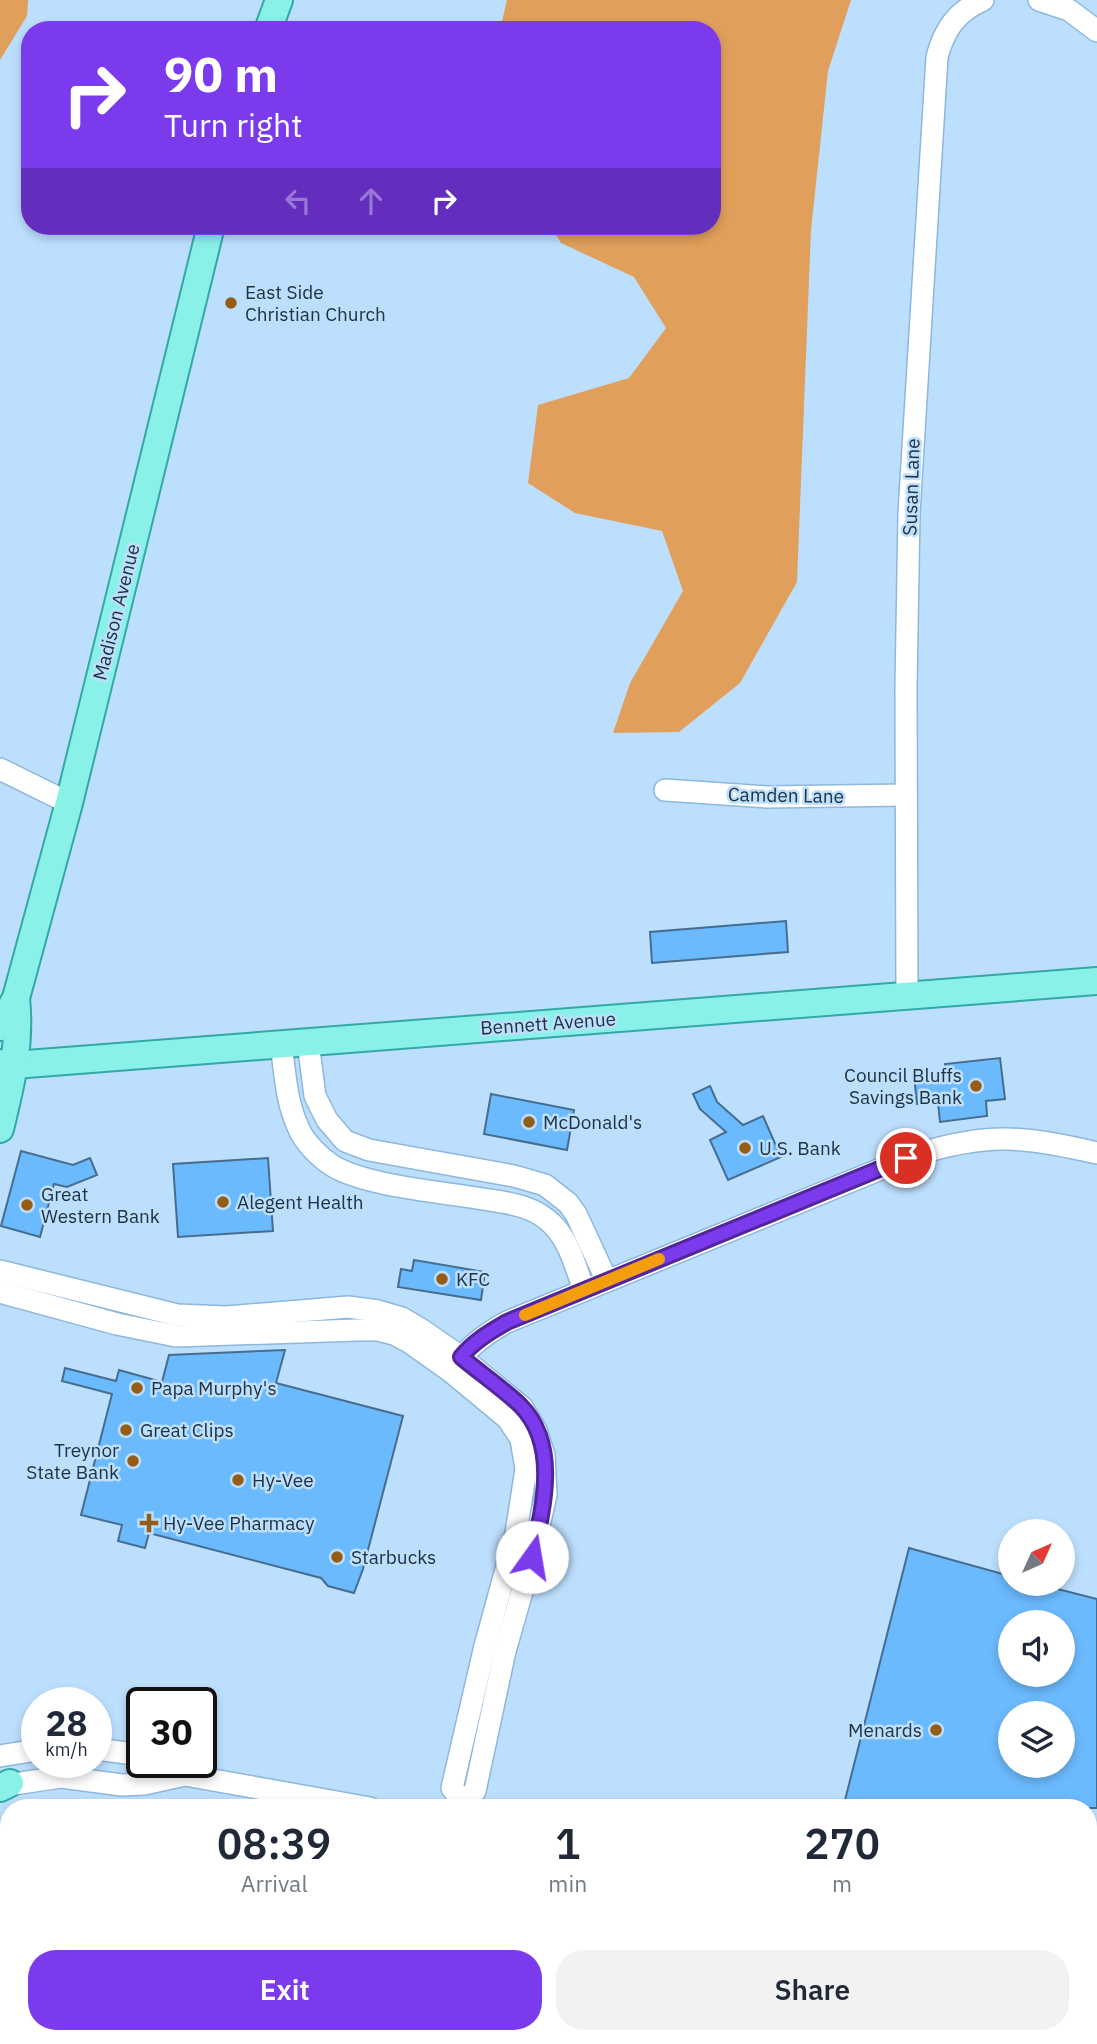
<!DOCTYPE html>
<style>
body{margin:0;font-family:"IBM Plex Sans",sans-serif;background:#f2f2f3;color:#1f2937;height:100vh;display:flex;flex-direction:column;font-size:26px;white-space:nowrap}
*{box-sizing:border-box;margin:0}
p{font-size:23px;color:#747a83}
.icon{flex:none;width:38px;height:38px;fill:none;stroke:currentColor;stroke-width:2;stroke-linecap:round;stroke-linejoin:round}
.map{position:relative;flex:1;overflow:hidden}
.drawer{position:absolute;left:0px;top:1799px;width:1097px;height:245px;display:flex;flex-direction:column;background:#fff;border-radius:28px 28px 0 0;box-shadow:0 4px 10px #0003}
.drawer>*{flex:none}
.banner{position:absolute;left:21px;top:21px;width:700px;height:214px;border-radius:28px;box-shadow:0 4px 10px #0003;background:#7c3aed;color:#fff;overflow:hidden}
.needle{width:46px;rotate:45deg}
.tools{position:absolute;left:998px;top:1519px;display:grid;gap:14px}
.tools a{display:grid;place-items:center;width:77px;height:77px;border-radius:50%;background:#fff;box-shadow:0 4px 10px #0003;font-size:35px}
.speed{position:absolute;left:21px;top:1687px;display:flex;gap:14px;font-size:35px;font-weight:700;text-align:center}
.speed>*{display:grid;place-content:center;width:91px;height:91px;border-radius:50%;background:#fff;box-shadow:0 4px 10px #0003;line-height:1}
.speed small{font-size:18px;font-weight:400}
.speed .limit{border:4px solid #111;border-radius:10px;background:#fff;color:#111}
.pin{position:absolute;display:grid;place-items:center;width:60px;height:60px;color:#fff;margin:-30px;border:4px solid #fff;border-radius:50%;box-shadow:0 2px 7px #0007}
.me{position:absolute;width:77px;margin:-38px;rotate:13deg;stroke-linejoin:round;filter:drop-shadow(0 0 5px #0008)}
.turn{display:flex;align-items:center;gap:24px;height:147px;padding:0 28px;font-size:32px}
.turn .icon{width:91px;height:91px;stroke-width:2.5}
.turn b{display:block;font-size:49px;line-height:60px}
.lanes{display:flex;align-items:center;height:66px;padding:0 28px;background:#0003;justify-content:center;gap:35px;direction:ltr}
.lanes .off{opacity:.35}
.eta{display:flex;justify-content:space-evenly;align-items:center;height:119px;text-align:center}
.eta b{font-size:42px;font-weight:600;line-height:49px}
.primary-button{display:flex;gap:14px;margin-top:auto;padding:14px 28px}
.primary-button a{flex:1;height:80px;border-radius:28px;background:#7c3aed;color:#fff;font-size:28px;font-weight:600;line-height:80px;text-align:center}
.primary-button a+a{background:#f2f2f3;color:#1f2937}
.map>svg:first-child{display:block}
.green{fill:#e09f5b}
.building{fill:#6bbafd;stroke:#466d8f;stroke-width:2;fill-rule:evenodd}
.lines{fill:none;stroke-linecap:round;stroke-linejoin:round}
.minor-casing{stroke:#8db7dc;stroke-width:24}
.major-casing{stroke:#33a8a4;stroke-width:30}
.minor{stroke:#fff;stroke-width:21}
.major{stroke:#8af1e8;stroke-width:26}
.route-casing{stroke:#51269a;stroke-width:18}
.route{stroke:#7c3aed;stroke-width:12}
.slow{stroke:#f59e0b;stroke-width:12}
.poi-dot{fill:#945c15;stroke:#bddffe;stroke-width:2.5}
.labels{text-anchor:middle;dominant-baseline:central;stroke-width:5;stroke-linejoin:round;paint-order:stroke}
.poi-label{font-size:19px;fill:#213241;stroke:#bddffe;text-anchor:start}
.street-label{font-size:19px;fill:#213241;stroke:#bddffe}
</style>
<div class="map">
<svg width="1097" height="2044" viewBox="0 0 1097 2044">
<rect width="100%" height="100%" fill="#bddffe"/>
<g class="green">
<polygon points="0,0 28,0 27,16 0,60"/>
<polygon points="507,0 851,0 828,71 811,230 797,582 740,683 679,732 613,733 630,683 683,591 662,531 575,513 528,483 538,405 629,378 666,328 634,277 561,243 551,226 712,226 712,30 500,30"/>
</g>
<g class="building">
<polygon points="786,921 788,952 652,963 650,932"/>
<polygon points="1000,1058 1005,1099 986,1101 987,1116 940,1122 938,1102 917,1104 914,1076 947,1073 945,1064"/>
<polygon points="710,1086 717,1102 743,1125 763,1116 781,1157 728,1180 710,1140 726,1132 700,1109 693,1094"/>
<polygon points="491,1094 574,1110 567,1150 484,1134"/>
<polygon points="21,1151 73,1165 90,1158 97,1175 67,1187 54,1184 40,1237 1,1226"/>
<polygon points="268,1158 273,1231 178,1237 173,1164"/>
<polygon points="414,1260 485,1272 481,1300 398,1287 401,1269 412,1271"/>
<polygon points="285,1350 276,1383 403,1416 363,1569 354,1593 328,1586 321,1578 149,1533 145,1548 118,1541 122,1525 81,1515 112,1394 62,1381 65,1368 116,1381 119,1370 162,1382 169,1355"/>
<path d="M909 1548 1010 1576V1584H1038L1097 1599V1808H843ZM1010 1622H1062V1675H1010ZM1010 1713H1062V1766H1010Z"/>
</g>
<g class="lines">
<defs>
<g id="minor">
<polyline points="1039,0 1069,10 1097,31"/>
<polyline points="0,769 69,803"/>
<polyline points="665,790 767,797 906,795"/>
<path d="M907 995 906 687 909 513 937 57C944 30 956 12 983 0"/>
<polyline points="308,1042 315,1096 327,1120 345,1141 369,1150 514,1176 545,1185 568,1203 576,1214 607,1281"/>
<path d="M281 1044C285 1072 286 1101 298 1127 304 1142 319 1157 333 1166 366 1186 443 1192 483 1199 508 1203 533 1205 552 1224 569 1240 576 1268 584 1290"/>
<polyline points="0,1271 177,1315 226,1317 348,1307 378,1311 402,1318 422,1330 461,1357 522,1407 536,1430 544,1455 546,1495 532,1557 505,1651 475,1791 463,1802 462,1808"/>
<polyline points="0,1292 117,1324 176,1336 357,1330 378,1330 394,1334 409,1342 450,1371 508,1419 521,1439 526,1469 516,1533 485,1646 452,1788 463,1802"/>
<path d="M453 1367C468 1347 485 1334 507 1322L915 1155C987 1132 1024 1136 1097 1153"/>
<polyline points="96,1749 142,1755"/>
<polyline points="0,1756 37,1750"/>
<polyline points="165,1762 185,1775 370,1808"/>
<polyline points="0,1786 61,1777 122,1785 144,1784 185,1775"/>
<polyline points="516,2035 554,2044"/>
</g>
<g id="major">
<polyline points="268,30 279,0"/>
<polyline points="0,1027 16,998 69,803 211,226"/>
<polyline points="0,1063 14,1065 1097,981"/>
<path d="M0 1129C11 1084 21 1045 16 998"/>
<polyline points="0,1788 10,1783"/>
<polyline points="0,1953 9,1972"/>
<polyline points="37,2035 41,2044"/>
</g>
</defs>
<use href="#minor" class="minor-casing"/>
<use href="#major" class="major-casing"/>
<use href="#minor" class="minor"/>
<use href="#major" class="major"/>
</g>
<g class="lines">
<defs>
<path id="route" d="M532 1557C543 1509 560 1445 520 1405 502 1388 480 1373 461 1357 474 1341 490 1332 507 1322L906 1158"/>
</defs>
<use href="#route" class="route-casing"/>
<use href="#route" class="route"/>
<polyline class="slow" points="525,1315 659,1259"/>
</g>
<g class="poi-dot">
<circle cx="231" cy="303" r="7"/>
<circle cx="976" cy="1086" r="7"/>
<circle cx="529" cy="1122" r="7"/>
<circle cx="745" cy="1148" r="7"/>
<circle cx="223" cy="1202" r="7"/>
<circle cx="27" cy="1205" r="7"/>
<circle cx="442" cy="1279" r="7"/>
<circle cx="137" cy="1388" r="7"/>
<circle cx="126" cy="1430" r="7"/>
<circle cx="133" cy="1461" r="7"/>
<circle cx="238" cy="1480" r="7"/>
<path d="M145.5 1512.5h7v7h7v7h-7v7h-7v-7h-7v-7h7z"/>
<circle cx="337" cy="1557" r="7"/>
<circle cx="936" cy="1730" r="7"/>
</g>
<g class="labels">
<g class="poi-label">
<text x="245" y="292">East Side<tspan x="245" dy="22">Christian Church</tspan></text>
<text x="962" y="1075" text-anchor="end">Council Bluffs<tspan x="962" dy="22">Savings Bank</tspan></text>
<text x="543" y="1122">McDonald's</text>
<text x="759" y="1148">U.S. Bank</text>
<text x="41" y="1194">Great<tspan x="41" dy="22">Western Bank</tspan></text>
<text x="237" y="1202">Alegent Health</text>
<text x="456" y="1279">KFC</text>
<text x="151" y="1388">Papa Murphy's</text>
<text x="140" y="1430">Great Clips</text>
<text x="119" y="1450" text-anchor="end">Treynor<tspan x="119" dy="22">State Bank</tspan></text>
<text x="252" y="1480">Hy-Vee</text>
<text x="163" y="1523">Hy-Vee Pharmacy</text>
<text x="351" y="1557">Starbucks</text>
<text x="922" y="1730" text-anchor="end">Menards</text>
</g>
<g class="street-label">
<text transform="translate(911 487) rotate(-88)">Susan Lane</text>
<text transform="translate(116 612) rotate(-76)">Madison Avenue</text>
<text transform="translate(786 795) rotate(1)">Camden Lane</text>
<text transform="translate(548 1023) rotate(-4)">Bennett Avenue</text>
</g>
</g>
</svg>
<div class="tools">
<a><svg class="needle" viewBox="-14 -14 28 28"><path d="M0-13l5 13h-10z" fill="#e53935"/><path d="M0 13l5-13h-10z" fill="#747a83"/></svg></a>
<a><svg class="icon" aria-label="sound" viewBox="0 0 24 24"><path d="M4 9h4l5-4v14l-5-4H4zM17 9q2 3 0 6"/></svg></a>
<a><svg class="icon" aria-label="layers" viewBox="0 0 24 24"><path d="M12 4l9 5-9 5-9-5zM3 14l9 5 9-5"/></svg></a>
</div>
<div class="speed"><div>28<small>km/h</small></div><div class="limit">30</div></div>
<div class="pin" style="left:906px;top:1158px;background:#d93025"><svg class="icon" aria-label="arrive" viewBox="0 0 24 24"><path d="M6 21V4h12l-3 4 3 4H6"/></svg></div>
<svg class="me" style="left:532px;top:1557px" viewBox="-20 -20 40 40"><circle r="19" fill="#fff"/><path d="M0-13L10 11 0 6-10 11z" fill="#7c3aed"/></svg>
<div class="banner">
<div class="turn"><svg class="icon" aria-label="right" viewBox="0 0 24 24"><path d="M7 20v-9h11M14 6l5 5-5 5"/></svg><div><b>90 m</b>Turn right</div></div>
<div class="lanes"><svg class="icon off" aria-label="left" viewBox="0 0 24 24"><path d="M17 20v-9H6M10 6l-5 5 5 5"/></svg><svg class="icon off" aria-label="ahead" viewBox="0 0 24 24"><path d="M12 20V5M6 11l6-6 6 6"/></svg><svg class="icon" aria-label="right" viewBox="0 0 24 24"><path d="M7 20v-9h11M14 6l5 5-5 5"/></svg></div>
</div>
<section class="drawer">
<div class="eta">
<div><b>08:39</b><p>Arrival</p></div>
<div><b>1</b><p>min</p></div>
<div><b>270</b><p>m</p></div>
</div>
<div class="primary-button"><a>Exit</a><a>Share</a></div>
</section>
</div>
